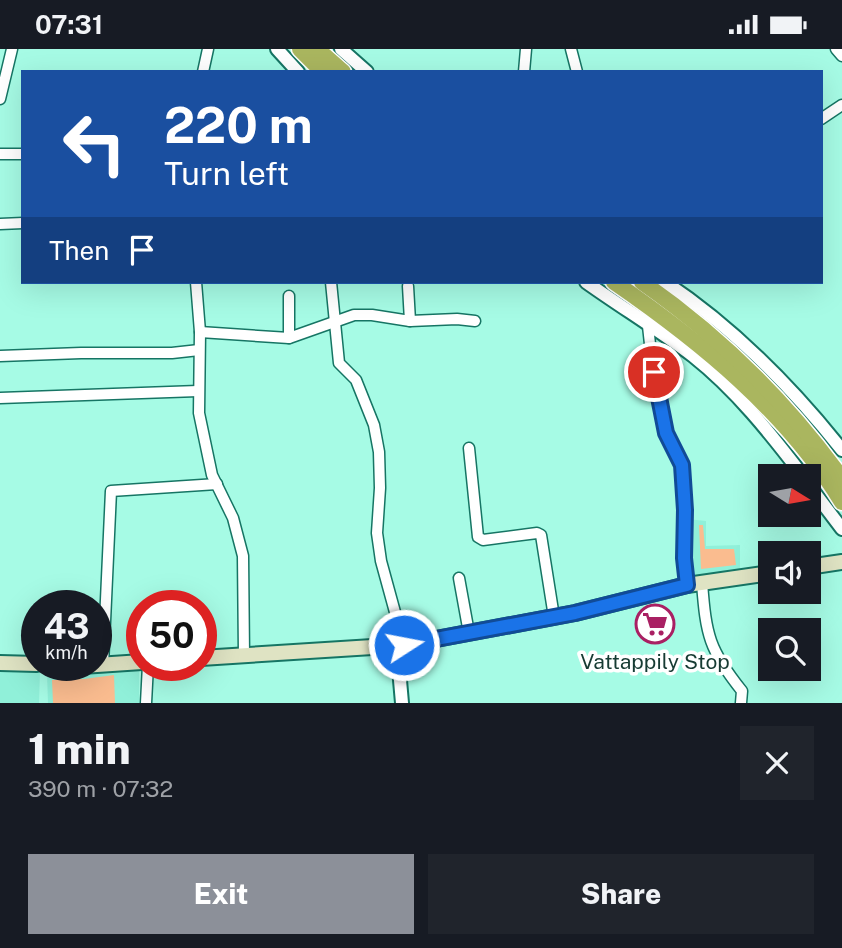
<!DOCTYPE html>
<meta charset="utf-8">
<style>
body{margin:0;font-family:"Public Sans",sans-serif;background:#20242c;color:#f1f3f6;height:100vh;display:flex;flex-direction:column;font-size:26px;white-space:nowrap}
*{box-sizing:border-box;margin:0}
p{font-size:23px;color:#9ea1a6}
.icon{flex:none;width:38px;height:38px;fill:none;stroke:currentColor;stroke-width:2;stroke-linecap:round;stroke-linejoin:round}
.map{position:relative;height:654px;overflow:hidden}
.drawer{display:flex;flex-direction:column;background:#171b24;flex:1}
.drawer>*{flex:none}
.top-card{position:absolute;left:21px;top:21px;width:802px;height:214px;border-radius:0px;box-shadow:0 7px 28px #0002;background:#1a4fa0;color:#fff;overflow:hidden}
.needle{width:46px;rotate:101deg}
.controls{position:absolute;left:758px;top:415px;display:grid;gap:14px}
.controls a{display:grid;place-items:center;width:63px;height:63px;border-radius:0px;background:#171b24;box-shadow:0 7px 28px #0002;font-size:35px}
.speed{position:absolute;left:21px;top:541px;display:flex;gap:14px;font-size:35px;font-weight:700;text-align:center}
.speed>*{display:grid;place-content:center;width:91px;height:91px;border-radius:50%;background:#171b24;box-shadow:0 7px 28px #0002;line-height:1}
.speed small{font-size:18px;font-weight:400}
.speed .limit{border:10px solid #d22;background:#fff;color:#111}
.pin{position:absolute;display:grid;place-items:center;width:60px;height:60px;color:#fff;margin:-30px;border:4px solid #fff;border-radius:50%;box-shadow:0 2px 7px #0007}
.me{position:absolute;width:77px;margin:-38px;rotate:79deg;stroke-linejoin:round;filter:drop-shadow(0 0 5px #0008)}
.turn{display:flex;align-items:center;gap:24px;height:147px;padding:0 28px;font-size:32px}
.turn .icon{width:91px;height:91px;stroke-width:2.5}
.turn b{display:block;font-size:49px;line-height:60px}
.then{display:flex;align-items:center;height:66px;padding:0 28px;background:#0003;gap:14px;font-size:26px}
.round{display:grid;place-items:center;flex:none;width:74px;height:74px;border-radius:0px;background:#20242c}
.headline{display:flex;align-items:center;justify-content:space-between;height:119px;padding:0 28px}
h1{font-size:42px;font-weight:800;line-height:52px}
.action{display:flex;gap:14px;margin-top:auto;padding:14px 28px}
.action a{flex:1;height:80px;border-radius:0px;background:#8c9099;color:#fff;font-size:28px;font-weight:800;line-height:80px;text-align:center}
.action a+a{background:#20242c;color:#f1f3f6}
.status{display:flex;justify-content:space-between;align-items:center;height:49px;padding:0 35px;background:#171b24;direction:ltr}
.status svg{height:19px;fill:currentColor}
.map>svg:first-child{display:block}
.built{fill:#90f0d9}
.green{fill:#fabc8f}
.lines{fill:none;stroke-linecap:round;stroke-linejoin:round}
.minor-casing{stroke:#167564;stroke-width:13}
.tertiary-casing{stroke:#167564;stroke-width:16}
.secondary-casing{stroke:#167564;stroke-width:18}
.trunk-casing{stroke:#fff;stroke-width:19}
.minor{stroke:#fff;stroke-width:10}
.tertiary{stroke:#fff;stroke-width:12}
.secondary{stroke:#dfe3c3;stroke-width:14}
.trunk{stroke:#aab65f;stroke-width:16}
.route-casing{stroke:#114b97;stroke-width:18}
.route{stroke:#1a73e8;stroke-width:12}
.labels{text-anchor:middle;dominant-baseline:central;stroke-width:7;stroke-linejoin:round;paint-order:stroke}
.poi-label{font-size:21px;fill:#173b33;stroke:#fff}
</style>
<div class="status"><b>07:31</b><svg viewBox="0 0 49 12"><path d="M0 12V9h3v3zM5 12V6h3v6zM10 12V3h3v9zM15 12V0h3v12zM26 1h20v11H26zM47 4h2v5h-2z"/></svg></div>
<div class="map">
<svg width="842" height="654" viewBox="0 0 842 654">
<rect width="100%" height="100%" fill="#a6fbe5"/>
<g class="built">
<polygon points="687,470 706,472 706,497 740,496 740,523 691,532"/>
<polygon points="0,619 40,621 39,654 0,654"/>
<polygon points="139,619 139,654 48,654 47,625"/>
</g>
<g class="green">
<polygon points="699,476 703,476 705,500 734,500 736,516 701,520"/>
<polygon points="114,626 115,654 53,654 52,631 84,630"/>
</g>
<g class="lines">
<defs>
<g id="minor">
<polyline points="571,0 577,23"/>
<polyline points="836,0 842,7"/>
<polyline points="203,23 208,0"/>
<polyline points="524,23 526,0"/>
<polyline points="0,50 12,0"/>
<polyline points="821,70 842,56"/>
<polyline points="0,105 23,105"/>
<polyline points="0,175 23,174"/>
<polyline points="196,233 200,283 199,364 212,426 233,469 243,507 244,607"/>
<polyline points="331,233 339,314 356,331 374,376 379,403 380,439 377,484 381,512 404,596"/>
<polyline points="408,237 410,272"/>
<polyline points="289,247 289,289"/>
<path d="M648 277C652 312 655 350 666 383 670 395 679 406 682 418 690 455 682 498 687 536"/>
<polyline points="200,283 289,289 354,266 372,266 410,272 457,270 475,272"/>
<polyline points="0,307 81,304 172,304 199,301"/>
<polyline points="0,349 198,342"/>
<polyline points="469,399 478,488 483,491 537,484 541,486 554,568"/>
<polyline points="459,529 469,584"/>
<path d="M702 534C706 586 709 601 742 642L741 654"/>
<polyline points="103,616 111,442 217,435"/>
<polyline points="146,654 148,616"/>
</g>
<g id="tertiary">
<polyline points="277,0 298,23"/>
<polyline points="341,0 367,23"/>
<path d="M586 233C621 258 659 281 693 307 736 341 770 384 803 427"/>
<path d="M665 233C734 279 791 337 842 401"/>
<polyline points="808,435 842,480"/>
<polyline points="397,597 402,654"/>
</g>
<g id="secondary">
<polyline points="808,518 842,513"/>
<polyline points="201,609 404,596 575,564 687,536 770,524"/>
<polyline points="0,614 37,615"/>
<polyline points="54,616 82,617 142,613"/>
</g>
<g id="trunk">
<polyline points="300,0 323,23"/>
<polyline points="317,0 343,23"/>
<path d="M614 233C701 293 786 362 842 453"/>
<path d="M642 233C719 287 787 353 842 430"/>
</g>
</defs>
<use href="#minor" class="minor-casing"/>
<use href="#tertiary" class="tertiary-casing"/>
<use href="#secondary" class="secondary-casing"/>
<use href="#trunk" class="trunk-casing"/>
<use href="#minor" class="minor"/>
<use href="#tertiary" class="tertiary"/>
<use href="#secondary" class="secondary"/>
<use href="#trunk" class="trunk"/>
</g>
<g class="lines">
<defs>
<polyline id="route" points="404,596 575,564 687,536 684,509 685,461 682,416 666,384 654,323"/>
</defs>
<use href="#route" class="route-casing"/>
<use href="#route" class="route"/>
</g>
<defs>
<symbol id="supermarket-ring" viewBox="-11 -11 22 22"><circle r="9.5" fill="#fff" stroke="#a92063" stroke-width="1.5"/><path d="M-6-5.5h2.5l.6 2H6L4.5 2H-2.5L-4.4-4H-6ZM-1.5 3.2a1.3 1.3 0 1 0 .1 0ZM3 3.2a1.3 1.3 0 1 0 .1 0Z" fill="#a92063"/></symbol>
</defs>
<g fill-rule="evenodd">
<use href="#supermarket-ring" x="633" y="553" width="44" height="44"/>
</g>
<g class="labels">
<g class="poi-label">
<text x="655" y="612">Vattappily Stop</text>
</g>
</g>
</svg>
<div class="controls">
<a><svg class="needle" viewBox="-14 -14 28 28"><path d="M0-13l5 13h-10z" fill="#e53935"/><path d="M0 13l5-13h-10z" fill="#9ea1a6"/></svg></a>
<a><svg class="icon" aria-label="sound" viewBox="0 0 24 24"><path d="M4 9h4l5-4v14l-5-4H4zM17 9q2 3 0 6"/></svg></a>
<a><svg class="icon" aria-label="search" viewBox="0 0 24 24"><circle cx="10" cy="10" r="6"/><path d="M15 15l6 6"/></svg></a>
</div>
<div class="speed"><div>43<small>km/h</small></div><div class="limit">50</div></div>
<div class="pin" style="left:654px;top:323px;background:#d93025"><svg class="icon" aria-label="arrive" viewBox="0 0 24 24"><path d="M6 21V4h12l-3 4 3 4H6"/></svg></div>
<svg class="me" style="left:404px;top:596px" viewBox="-20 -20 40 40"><circle r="17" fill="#1a73e8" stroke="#fff" stroke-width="3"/><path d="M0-11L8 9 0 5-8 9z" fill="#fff"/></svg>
<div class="top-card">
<div class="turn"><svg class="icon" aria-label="left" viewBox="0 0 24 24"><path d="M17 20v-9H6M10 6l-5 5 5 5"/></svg><div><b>220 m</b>Turn left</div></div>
<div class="then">Then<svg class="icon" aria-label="arrive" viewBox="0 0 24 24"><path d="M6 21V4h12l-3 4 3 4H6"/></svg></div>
</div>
</div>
<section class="drawer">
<div class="headline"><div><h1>1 min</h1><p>390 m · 07:32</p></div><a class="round"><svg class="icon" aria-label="close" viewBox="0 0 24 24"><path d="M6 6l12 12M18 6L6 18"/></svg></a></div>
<div class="action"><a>Exit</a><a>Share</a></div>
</section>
